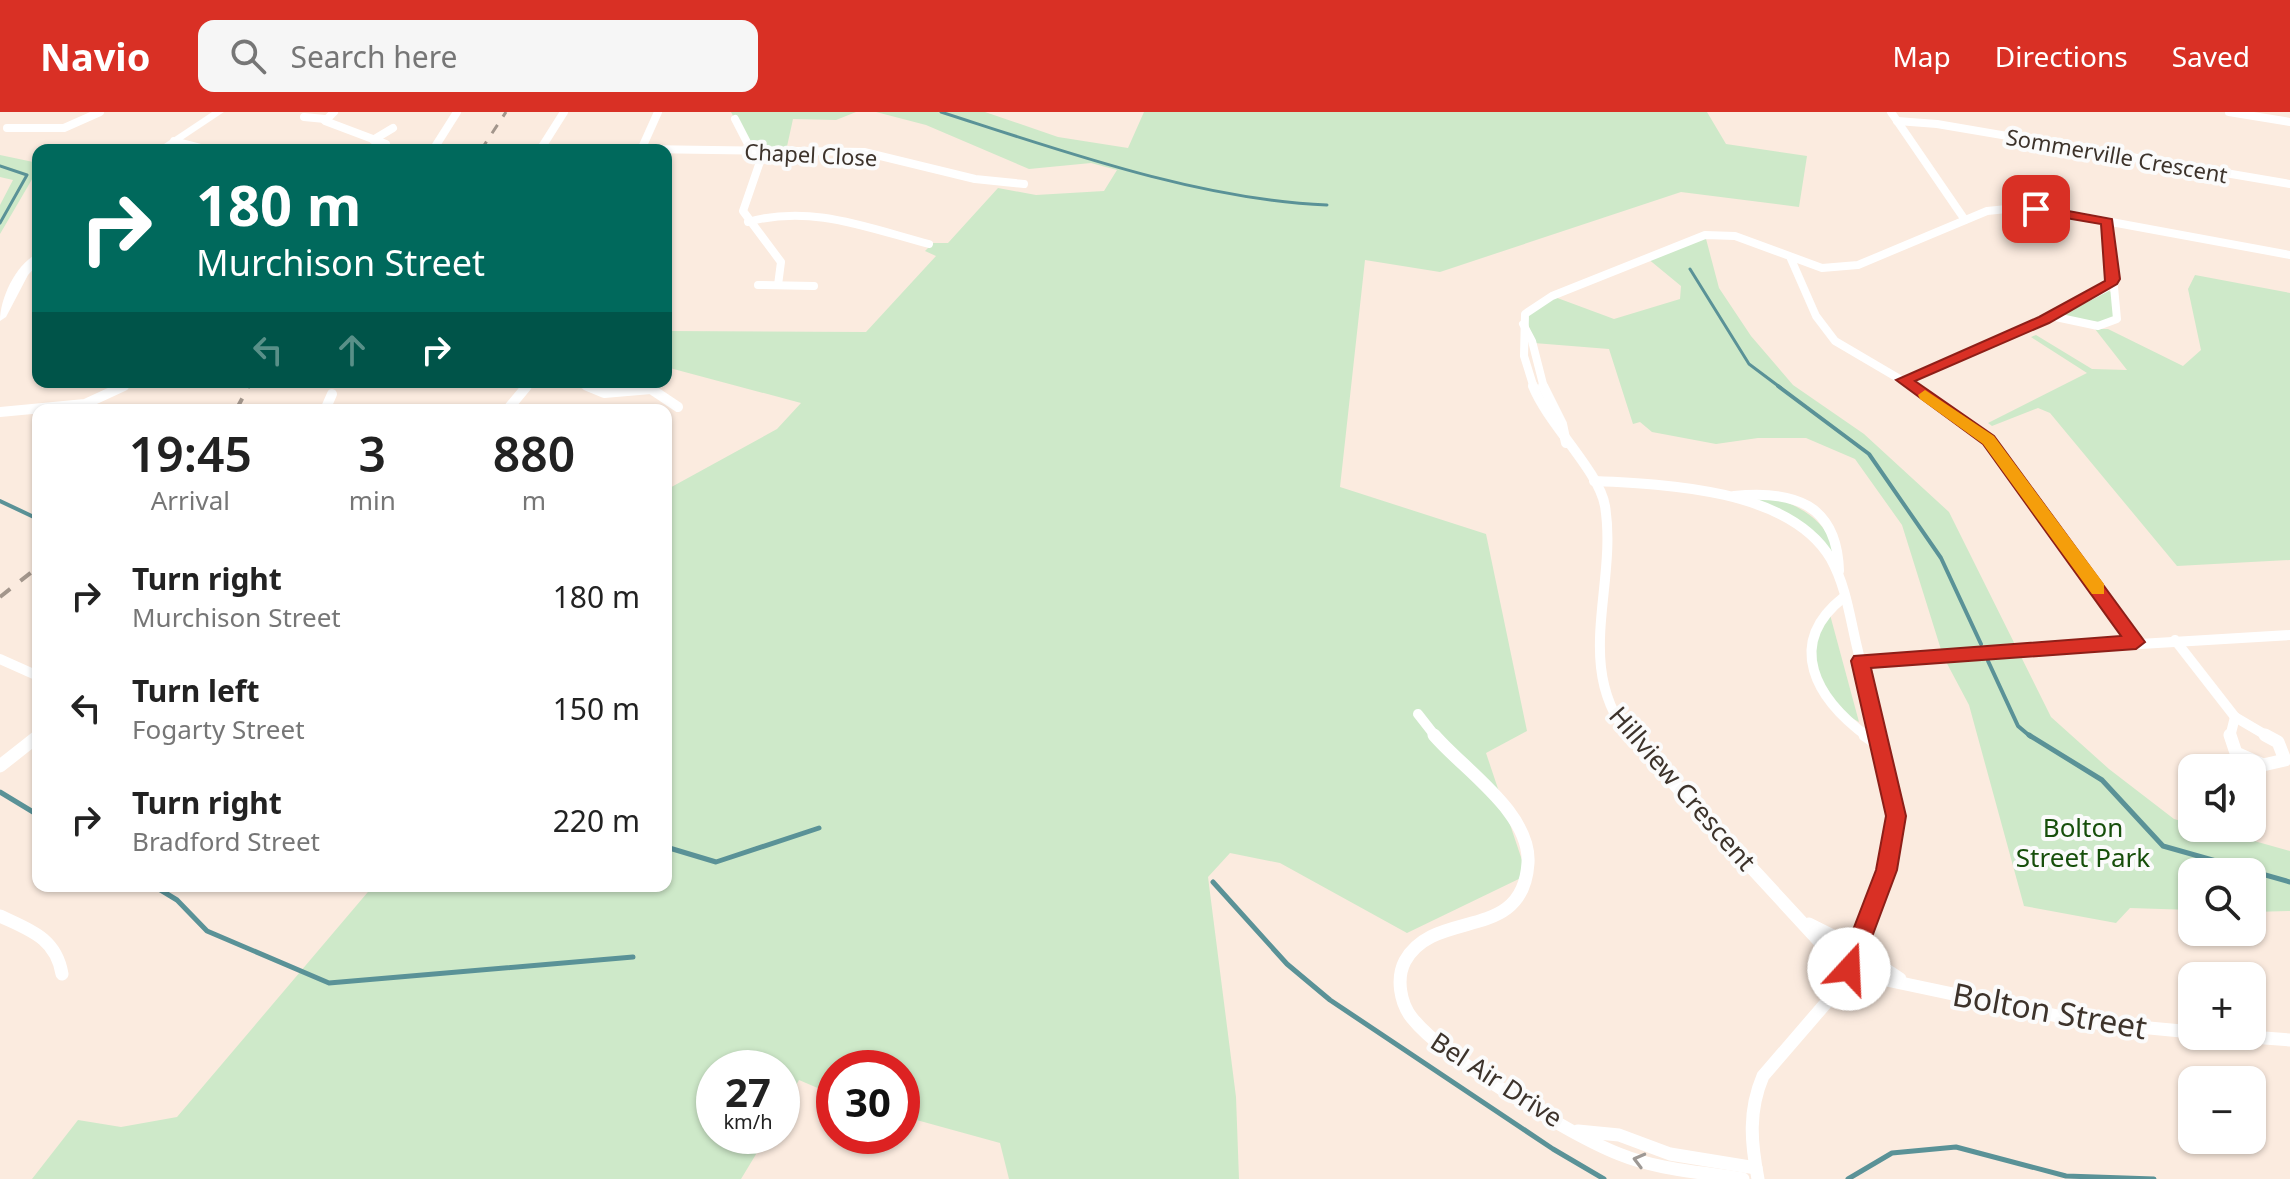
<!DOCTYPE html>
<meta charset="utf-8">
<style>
body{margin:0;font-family:"Noto Sans",sans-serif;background:#f6f6f6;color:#222;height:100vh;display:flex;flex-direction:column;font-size:30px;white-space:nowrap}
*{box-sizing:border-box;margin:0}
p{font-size:26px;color:#767676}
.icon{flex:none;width:44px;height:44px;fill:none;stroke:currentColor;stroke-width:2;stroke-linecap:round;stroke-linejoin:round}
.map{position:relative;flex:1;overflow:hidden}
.details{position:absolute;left:32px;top:292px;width:640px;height:488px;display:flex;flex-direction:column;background:#fff;border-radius:16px;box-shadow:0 2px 6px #0004}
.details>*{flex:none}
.top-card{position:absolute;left:32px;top:32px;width:640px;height:244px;border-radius:16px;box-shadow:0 2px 6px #0004;background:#00695c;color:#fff;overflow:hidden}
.controls{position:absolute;left:2178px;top:642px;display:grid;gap:16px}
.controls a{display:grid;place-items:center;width:88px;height:88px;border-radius:16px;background:#fff;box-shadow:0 2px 6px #0004;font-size:40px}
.speed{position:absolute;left:696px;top:938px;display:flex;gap:16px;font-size:40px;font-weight:700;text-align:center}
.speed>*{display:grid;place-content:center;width:104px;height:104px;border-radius:50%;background:#fff;box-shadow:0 2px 6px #0004;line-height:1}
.speed small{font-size:20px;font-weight:400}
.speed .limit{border:12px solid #d22;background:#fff;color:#111}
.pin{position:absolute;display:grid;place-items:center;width:68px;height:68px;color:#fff;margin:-34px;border-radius:16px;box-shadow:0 4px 12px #0006}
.me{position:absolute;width:88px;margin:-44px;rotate:20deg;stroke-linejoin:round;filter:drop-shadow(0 0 6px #0008)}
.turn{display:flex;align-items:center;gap:28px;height:168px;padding:0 32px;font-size:36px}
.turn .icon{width:104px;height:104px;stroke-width:2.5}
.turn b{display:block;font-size:56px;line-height:68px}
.lanes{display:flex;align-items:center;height:76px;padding:0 32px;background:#0003;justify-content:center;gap:40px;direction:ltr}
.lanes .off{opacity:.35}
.eta{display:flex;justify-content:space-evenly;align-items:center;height:136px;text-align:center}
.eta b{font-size:48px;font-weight:600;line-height:56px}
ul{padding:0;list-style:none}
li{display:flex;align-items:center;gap:24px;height:112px;padding:0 32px}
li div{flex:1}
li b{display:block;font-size:30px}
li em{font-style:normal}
header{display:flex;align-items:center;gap:48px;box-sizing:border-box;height:112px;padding:0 40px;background:#d93025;color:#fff}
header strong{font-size:38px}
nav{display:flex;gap:44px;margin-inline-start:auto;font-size:28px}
.search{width:560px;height:72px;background:#f6f6f6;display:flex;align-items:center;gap:20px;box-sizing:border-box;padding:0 28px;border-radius:16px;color:#767676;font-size:30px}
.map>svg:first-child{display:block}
.green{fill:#cee9c9}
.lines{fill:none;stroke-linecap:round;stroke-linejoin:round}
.stream-far2{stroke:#5a9297;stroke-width:3}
.stream-far1{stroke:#5a9297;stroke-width:4}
.stream{stroke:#5a9297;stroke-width:5}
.street-far2{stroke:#fff;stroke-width:8}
.street-far1{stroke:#fff;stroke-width:10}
.street{stroke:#fff;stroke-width:13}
.secondary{fill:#fff;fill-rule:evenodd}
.rail-far1{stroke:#a3968c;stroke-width:3;stroke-dasharray:10 10;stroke-linecap:butt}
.rail{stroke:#a3968c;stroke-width:4;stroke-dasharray:13 13;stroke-linecap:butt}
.oneway{stroke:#9e9995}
.route{fill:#d93025;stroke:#8d1f18;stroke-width:2}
.slow{fill:#f59e0b}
.labels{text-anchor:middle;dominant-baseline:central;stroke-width:8;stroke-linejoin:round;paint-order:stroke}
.far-street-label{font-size:22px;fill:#3d332b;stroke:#fbfbfb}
.street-label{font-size:26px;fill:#3d332b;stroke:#fbfbfb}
.park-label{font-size:26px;fill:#174f0b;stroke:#fbfbfb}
.near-street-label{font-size:32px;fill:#3d332b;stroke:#fbfbfb}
</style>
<header>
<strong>Navio</strong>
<div class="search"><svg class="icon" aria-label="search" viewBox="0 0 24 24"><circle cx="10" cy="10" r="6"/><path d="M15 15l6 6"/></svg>Search here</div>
<nav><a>Map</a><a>Directions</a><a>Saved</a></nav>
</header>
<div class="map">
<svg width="2290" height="1067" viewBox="0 0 2290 1067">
<rect width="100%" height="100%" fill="#fbebdf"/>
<g class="green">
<polygon points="731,0 856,0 836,8 793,7 786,39 751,38"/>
<polygon points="876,0 985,0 1058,25 1128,36 1144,0 1707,0 1726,32 1807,44 1799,95 1681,80 1440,160 1365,148 1340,375 1486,422 1527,619 1486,641 1527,763 1407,821 1280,751 1230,741 1208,765 1236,985 1239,1067 1009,1067 1000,1031 902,1004 902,956 834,956 834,983 799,968 782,998 782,956 714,956 714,1024 767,1024 741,1067 32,1067 78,1008 121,1015 177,1005 373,774 666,774 666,378 777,317 801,291 666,255 666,219 866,220 936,144 925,139 933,131 948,131 998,76 1036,83 1104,79 1117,58 1091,51 1029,57 926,13"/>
<polygon points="0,43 38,51 38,57 0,122 0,93 13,68 0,65"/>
<polygon points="1705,123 1719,176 1751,224 1793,273 1864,322 1949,400 2051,605 2109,657 2174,707 2192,712 2192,716 2208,716 2290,739 2290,799 2252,800 2252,760 2192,760 2192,798 2130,796 2116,811 2024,794 1969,593 1943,544 1902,413 1855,347 1806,326 1758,326 1716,332 1652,320 1640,310 1633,312 1609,237 1534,231 1525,202 1552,184 1614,207 1680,187 1681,174 1647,146"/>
<polygon points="2195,163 2290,181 2290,448 2177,454 2050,301 2038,296 1992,314 1988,311 2087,261 2031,225 2036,223 2092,257 2127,258 2095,217 2108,217 2183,254 2201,238 2188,177"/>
<polygon points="2105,178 2115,181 2113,207 2105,211 2059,205"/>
<path d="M1769 383C1799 395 1822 404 1834 436L1830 444 1817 423 1749 385Z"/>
<path d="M1829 499 1859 610C1830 596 1806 554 1817 522 1820 514 1825 506 1829 499Z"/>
</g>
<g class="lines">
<g class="stream-far2">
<path d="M941 0C1062 39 1200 88 1327 93"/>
<polyline points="0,54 27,63 0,111"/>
<polyline points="1690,157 1749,252 1781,276"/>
</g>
<g class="stream-far1">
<polyline points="1778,274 1869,342 1941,446 1981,532"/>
<polyline points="0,389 38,407"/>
<polyline points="1988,549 2018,614 2031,625"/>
</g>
<g class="stream">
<polyline points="2029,623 2102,668 2163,734 2290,770"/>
<polyline points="0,680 38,703"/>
<polyline points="666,735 716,750 819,716"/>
<polyline points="1213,770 1287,852 1330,888 1553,1037 1604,1067"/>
<polyline points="154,774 177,788 207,819 329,871 633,845"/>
<polyline points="1848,1067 1892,1041 1956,1035 2066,1064 2154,1067"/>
</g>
<g class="street-far2">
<polyline points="334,0 325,9 386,32"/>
<polyline points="1891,0 1965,108"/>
<polyline points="2229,0 2290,10"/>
<polyline points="304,5 325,7"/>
<polyline points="735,7 751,38"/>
<polyline points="1897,9 1937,12 2290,72"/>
<polyline points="7,16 64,16 100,0"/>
<polyline points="373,28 393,16"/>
<polyline points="174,29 209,38"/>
<polyline points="643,37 864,40 975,67 1024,72"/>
<polyline points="433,38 457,0"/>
<polyline points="540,38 564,0"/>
<polyline points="641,38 658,0"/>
<polyline points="764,38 743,99 781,150 778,173"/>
<path d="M748 110C811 92 868 116 929 132"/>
<polyline points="1791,147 1816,204 1835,229 1915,276"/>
<polyline points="758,173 814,174"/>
<polyline points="2051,204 2098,214 2117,207 2108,110"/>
<polyline points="1523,212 1532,229 1544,276"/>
<polyline points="1904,268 2044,208 2106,176 2113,167"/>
<polyline points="578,270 591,276"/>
<polyline points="120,276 132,270"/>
<polyline points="525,276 530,270"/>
<polyline points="1534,276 1524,244 1525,202 1552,184 1705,123 1735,124 1822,156 1858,153 1987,99 2017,96 2057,100 2290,143"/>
</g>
<g class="street-far1">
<polyline points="587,274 604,281 651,277 678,295"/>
<path d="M1533 274C1548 312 1599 359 1605 394 1618 474 1572 555 1630 625"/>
<polyline points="1543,274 1562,312 1566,331"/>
<polyline points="1912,274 1989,328 2136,530"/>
<polyline points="325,298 332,282"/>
<polyline points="507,298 527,274"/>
<polyline points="0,300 85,292 124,274"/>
<path d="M1594 369C1666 372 1790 377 1831 447 1846 474 1850 506 1857 535 1864 565 1873 595 1881 625"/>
<path d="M1734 384C1794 378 1837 392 1839 459"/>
<path d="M1844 485C1784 532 1816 587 1868 625"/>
<polyline points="2175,528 2235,605"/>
<polyline points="0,547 38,564"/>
<polyline points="1860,549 2290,523"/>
<polyline points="1418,602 1436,625"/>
<polyline points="2235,605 2269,625"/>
<polyline points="2230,625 2235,605"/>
</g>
<g class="street">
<path d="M1434 623C1464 658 1531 701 1528 751 1523 832 1435 795 1405 849 1396 866 1400 891 1412 906 1444 946 1570 1023 1619 1042 1658 1058 1702 1060 1743 1067"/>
<polyline points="1629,623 1831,842 1863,863 2086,910 2192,920"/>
<polyline points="1865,623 1881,634"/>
<polyline points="2230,623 2236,641 2263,653 2285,648 2278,630 2265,623"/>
<polyline points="0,654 38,624"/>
<path d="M0 804C30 818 56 826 62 862"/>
<polyline points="1809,812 1843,829 1900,867"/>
<polyline points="2238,924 2290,928"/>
<polyline points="1578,1019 1619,1023 1670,1042 1756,1056"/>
<path d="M1758 1067C1751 1031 1748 999 1763 964L1838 877 1875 791 1890 739 1896 700 1881 623"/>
</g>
<g class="secondary">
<polygon points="212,0 224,0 167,38 155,38"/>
<path d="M38 141V152L28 163 6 205 0 209C0 186 16 152 38 141Z"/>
</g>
<g class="rail-far1">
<polyline points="481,38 506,0"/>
<polyline points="248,276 251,270"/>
</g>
<g class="rail">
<polyline points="236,298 249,274"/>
<polyline points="0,485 38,455"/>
</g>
</g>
<defs><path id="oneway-chevron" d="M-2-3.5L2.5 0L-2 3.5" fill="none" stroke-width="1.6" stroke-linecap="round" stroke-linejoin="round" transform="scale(2)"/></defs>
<use class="oneway" href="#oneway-chevron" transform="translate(1639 1048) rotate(-165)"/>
<polygon class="route" points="2036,93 2112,107 2120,167 2117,172 2049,211 1915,269 1994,324 2145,530 2136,537 1871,556 1906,704 1897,758 1860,857 1857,864 1849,867 1841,864 1838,857 1876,758 1886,704 1851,549 1854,544 2121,524 1983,332 1896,268 2039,205 2105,169 2101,112 2031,100 2029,97"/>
<polygon class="slow" points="1925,278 1994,324 2104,472 2104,482 2092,482 1983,332 1920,287 1918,283"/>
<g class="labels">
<g class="far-street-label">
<text transform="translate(811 42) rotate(3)">Chapel Close</text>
<text transform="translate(2117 43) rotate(10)">Sommerville Crescent</text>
</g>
<g class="street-label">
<text transform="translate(1683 676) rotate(49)">Hillview Crescent</text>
<text transform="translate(1497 967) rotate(33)">Bel Air Drive</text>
</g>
<g class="park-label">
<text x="2083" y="715">Bolton<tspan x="2083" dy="30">Street Park</tspan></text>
</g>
<g class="near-street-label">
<text transform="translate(2050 898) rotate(10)">Bolton Street</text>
</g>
</g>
</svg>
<div class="controls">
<a><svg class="icon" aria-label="sound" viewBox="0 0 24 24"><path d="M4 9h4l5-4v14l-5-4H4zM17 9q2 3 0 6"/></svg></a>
<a><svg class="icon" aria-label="search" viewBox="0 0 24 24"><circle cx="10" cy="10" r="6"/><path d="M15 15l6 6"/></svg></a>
<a>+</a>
<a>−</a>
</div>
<div class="speed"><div>27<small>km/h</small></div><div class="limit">30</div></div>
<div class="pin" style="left:2036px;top:97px;background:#d93025"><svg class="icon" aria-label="arrive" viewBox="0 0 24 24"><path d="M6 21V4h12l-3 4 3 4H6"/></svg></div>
<svg class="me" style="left:1849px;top:857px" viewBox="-20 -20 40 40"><circle r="19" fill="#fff"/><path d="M0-13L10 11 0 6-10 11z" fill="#d93025"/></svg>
<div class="top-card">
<div class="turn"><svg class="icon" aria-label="right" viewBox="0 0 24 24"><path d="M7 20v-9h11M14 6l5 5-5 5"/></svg><div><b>180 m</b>Murchison Street</div></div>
<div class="lanes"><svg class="icon off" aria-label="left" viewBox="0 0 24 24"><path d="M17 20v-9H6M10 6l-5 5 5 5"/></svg><svg class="icon off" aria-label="ahead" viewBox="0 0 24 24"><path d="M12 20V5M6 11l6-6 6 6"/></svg><svg class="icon" aria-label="right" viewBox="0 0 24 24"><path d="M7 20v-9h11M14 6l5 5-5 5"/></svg></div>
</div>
<section class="details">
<div class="eta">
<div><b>19:45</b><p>Arrival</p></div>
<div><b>3</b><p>min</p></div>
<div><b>880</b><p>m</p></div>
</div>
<ul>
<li><svg class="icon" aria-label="right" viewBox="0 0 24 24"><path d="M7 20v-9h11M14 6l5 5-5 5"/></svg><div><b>Turn right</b><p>Murchison Street</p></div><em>180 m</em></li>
<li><svg class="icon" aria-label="left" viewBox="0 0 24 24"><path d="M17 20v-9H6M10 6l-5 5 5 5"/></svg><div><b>Turn left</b><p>Fogarty Street</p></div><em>150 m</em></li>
<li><svg class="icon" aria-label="right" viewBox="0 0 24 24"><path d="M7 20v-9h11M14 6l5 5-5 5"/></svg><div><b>Turn right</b><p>Bradford Street</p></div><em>220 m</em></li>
</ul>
</section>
</div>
